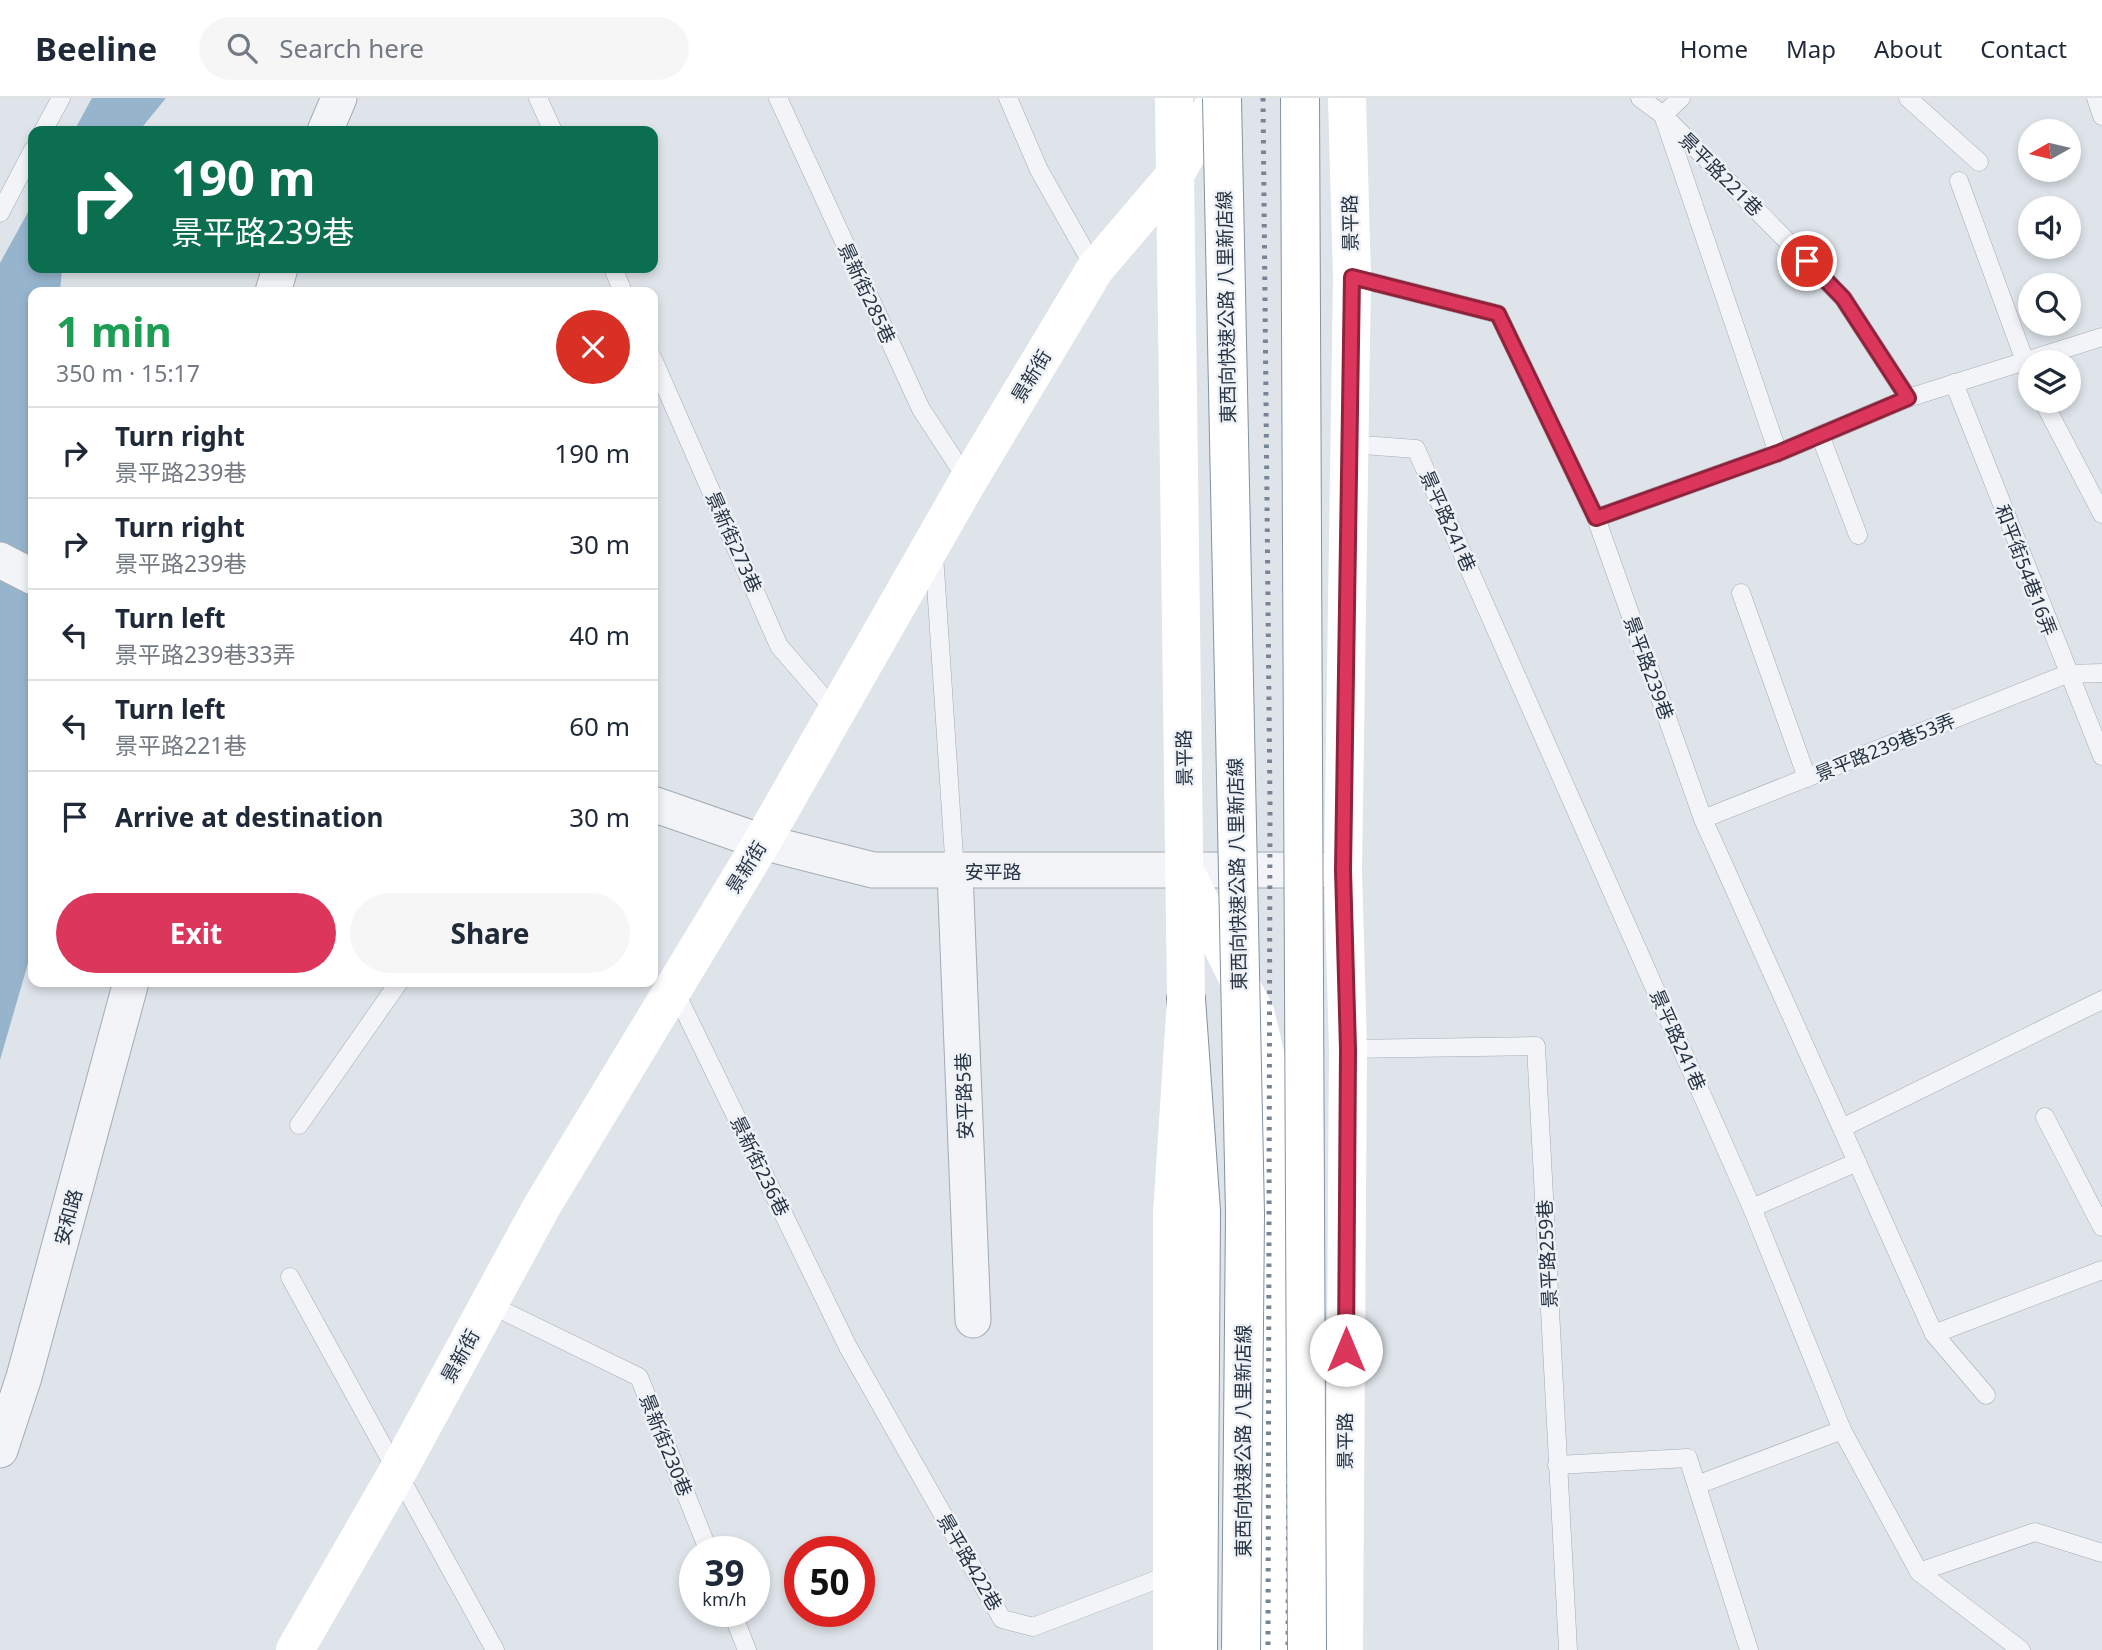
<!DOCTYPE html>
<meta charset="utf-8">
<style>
body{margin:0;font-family:"Noto Sans","Noto Sans TC",sans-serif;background:#f6f6f7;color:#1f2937;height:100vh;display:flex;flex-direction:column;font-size:26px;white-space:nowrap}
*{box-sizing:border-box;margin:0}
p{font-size:23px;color:#747a83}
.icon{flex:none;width:38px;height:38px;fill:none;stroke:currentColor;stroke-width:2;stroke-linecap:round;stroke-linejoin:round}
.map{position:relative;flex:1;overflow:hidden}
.side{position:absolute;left:28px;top:189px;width:630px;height:700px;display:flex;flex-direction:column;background:#fff;border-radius:14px;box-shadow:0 4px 10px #0003}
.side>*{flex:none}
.banner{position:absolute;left:28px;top:28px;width:630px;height:147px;border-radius:14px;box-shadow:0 4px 10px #0003;background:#0b6e4f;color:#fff;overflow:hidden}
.needle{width:46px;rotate:262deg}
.fabs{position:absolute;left:2018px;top:21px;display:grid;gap:14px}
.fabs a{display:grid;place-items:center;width:63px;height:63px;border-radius:50%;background:#fff;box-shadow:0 4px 10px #0003;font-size:35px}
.speed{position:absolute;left:679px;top:1438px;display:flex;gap:14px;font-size:35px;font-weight:700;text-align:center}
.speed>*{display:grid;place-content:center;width:91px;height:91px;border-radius:50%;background:#fff;box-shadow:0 4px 10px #0003;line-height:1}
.speed small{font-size:18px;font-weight:400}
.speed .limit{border:10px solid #d22;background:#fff;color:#111}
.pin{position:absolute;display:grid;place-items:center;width:60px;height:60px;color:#fff;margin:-30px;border:4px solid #fff;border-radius:50%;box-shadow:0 2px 7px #0007}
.me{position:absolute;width:77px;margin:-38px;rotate:0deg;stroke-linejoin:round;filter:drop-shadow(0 0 5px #0008)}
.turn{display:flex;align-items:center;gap:24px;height:147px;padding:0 28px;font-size:32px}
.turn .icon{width:91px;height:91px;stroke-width:2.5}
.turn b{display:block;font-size:49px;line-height:60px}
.round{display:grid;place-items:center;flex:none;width:74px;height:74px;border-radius:37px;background:#f6f6f7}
.overview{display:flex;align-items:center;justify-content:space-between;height:119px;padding:0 28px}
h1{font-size:42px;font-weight:700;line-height:52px;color:#1e9e55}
.primary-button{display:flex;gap:14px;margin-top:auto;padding:14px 28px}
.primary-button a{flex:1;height:80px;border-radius:42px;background:#dc365c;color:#fff;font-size:28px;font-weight:700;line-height:80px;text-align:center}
.primary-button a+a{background:#f6f6f7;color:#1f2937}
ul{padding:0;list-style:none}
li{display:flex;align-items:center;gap:21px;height:91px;padding:0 28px;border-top:2px solid #e0e1e3}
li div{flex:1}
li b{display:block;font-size:26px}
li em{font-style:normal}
header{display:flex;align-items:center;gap:42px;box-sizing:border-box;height:98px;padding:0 35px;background:#fff;border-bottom:2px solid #e0e1e3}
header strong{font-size:33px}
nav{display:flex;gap:38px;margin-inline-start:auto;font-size:24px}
.search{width:490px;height:63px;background:#f6f6f7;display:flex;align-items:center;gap:18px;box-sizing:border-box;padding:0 24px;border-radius:38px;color:#747a83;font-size:26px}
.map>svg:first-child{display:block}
.water{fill:#96b5cd}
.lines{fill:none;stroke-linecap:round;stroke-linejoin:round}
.lane-casing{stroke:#a3abb4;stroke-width:19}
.street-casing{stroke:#a3abb4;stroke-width:37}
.highway-casing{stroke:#8492a2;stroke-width:40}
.lane{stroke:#f2f4f7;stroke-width:18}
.street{stroke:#f2f4f7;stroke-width:35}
.secondary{stroke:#fff;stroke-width:38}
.highway{stroke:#fff;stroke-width:38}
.rail{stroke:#768495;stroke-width:5;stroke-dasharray:3.5 7;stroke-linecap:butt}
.highway-bridge-casing{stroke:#8492a2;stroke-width:40;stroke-linecap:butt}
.highway-bridge{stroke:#fff;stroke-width:38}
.route-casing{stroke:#8f233c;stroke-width:18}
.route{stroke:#dc365c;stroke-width:12}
.labels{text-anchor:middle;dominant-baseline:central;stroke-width:5;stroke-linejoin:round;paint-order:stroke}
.street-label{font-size:19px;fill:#263242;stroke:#eef2f7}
</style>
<header>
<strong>Beeline</strong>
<div class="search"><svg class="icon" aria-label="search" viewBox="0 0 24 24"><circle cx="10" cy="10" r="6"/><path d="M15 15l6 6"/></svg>Search here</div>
<nav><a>Home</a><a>Map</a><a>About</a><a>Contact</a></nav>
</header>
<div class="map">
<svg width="2102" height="1552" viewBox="0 0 2102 1552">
<rect width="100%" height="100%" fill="#dee4ea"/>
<g class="water">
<polygon points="92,0 166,0 139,33 74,33"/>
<polygon points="33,105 33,170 62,170 60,194 33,194 33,848 0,962 0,165"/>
</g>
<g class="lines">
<defs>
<g id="lane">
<polyline points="538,0 553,33"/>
<polyline points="778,0 921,311 968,383"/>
<polyline points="1008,0 1039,72 1095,171"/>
<polyline points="1640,0 1663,17 1843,200 1908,300"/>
<polyline points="1681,0 1663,17 1778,355"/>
<polyline points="1908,0 1979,64"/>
<polyline points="2096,0 2102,18"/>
<polyline points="43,33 61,0"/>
<polyline points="1959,83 2030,277"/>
<polyline points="0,115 33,52"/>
<polyline points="613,170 623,194"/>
<polyline points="1352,179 1498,216 1596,420 1703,721 1934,1236 1986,1297"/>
<polyline points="653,261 779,548 836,614"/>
<polyline points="1954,285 2102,658"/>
<polyline points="2043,303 2102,416"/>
<polyline points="1820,337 1858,437"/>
<polyline points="1349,346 1416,351 1752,1110 1842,1332 1919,1474 2021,1552"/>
<polyline points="1596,420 1778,355 1908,300 2102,239"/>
<polyline points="934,456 955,774"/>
<polyline points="1741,495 1807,680"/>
<polyline points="1703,721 2067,576 2102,575"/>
<polyline points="674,891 848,1249 1002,1521 1033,1529 1174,1475"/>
<polyline points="1348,951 1536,948 1568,1552"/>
<polyline points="2045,1019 2102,1129"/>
<polyline points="299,1027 399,884"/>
<polyline points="1842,1030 2102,902"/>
<polyline points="1752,1110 1857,1064"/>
<polyline points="290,1179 495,1552"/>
<polyline points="489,1206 639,1279 709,1454"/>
<polyline points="1934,1236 2102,1172"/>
<polyline points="1557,1367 1688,1360 1749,1552"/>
<polyline points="1697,1387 1842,1332"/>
<polyline points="1919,1474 2035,1434 2102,1455"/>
<polyline points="732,1514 747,1552"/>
</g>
<g id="street">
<polyline points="325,33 339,0"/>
<polyline points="273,194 280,170"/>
<polyline points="0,462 33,479"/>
<polyline points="653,706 762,744 873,772 1333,772"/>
<polyline points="955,774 973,1222"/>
<polyline points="0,1352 24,1279 131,884"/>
</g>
<polyline id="highway" points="1186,901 1201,1113 1198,1552"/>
</defs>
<use href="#lane" class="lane-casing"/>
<use href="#street" class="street-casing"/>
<use href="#highway" class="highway-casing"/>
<use href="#lane" class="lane"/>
<use href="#street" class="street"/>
<g class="secondary">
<polyline points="1190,783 1256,917 1278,1010 1273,1552"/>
<polyline points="295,1552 398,1373 542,1108 762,744 968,383 1095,171 1175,77 1218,0"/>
<polyline points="1172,1552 1172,1116 1186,901 1174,0"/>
<polyline points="1344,1552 1348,951 1343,772 1352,179 1347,0"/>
</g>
<use href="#highway" class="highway"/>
<g class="rail">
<polyline points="1263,0 1270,708 1268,1552"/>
<polyline points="1283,0 1291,709 1288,1552"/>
</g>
<defs>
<g id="highway-bridge">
<polyline points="1222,0 1245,1116 1241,1552"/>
<polyline points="1300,0 1307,1552"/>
</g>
</defs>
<use href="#highway-bridge" class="highway-bridge-casing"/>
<use href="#highway-bridge" class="highway-bridge"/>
</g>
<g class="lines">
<defs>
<polyline id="route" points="1346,1252 1348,951 1343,772 1352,179 1498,216 1596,420 1778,355 1908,300 1843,200 1807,163"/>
</defs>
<use href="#route" class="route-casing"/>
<use href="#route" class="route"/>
</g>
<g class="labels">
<g class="street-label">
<text transform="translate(1721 76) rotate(45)">景平路221巷</text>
<text transform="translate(1350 125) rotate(-91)">景平路</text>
<text transform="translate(867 195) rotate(65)">景新街285巷</text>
<text transform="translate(1226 209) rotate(-91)">東西向快速公路 八里新店線</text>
<text transform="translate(1031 278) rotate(-59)">景新街</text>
<text transform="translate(1448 423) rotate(66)">景平路241巷</text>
<text transform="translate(734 444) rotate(66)">景新街273巷</text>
<text transform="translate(2026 472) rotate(69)">和平街54巷16弄</text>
<text transform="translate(1649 570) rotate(70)">景平路239巷</text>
<text transform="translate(1885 649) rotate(-22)">景平路239巷53弄</text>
<text transform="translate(1184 660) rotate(-91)">景平路</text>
<text transform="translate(746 769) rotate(-58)">景新街</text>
<text x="993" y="774">安平路</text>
<text transform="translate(1237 776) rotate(-91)">東西向快速公路 八里新店線</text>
<text transform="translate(1678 942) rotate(66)">景平路241巷</text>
<text transform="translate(964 998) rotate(-92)">安平路5巷</text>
<text transform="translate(760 1068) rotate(64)">景新街236巷</text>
<text transform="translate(68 1119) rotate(-75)">安和路</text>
<text transform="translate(1547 1156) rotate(-93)">景平路259巷</text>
<text transform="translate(460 1258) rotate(-61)">景新街</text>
<text transform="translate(1243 1343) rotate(-90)">東西向快速公路 八里新店線</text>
<text transform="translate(1345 1343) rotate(-90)">景平路</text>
<text transform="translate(666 1347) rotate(68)">景新街230巷</text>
<text transform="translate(970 1464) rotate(60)">景平路422巷</text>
</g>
</g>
</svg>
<div class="fabs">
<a><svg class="needle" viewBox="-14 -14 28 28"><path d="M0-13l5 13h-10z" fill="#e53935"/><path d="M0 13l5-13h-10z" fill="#747a83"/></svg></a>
<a><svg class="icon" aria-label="sound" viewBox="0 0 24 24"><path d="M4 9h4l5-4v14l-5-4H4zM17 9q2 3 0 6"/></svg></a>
<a><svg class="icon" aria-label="search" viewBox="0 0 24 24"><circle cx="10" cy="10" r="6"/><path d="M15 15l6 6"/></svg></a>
<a><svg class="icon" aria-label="layers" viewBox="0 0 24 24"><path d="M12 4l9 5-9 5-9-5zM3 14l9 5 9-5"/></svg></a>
</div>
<div class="speed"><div>39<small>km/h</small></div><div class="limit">50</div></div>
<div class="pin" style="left:1807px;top:163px;background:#d93025"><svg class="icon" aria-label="arrive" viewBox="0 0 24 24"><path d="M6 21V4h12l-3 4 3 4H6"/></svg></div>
<svg class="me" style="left:1346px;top:1252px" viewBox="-20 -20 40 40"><circle r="19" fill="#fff"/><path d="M0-13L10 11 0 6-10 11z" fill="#dc365c"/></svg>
<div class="banner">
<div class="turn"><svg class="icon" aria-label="right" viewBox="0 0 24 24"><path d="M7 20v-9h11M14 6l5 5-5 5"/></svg><div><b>190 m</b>景平路239巷</div></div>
</div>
<section class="side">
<div class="overview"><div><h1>1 min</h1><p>350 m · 15:17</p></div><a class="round" style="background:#d93025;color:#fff"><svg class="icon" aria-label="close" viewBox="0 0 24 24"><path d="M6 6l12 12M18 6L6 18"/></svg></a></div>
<ul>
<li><svg class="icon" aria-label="right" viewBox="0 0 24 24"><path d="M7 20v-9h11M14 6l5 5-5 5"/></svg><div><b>Turn right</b><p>景平路239巷</p></div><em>190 m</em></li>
<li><svg class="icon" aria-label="right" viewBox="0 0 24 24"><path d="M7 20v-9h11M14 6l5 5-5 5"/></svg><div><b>Turn right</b><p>景平路239巷</p></div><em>30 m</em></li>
<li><svg class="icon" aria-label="left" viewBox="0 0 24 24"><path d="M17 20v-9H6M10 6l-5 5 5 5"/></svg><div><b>Turn left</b><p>景平路239巷33弄</p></div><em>40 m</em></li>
<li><svg class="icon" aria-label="left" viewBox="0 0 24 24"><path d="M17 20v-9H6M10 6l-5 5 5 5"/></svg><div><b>Turn left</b><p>景平路221巷</p></div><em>60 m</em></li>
<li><svg class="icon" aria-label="arrive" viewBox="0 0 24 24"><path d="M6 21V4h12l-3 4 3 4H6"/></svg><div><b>Arrive at destination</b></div><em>30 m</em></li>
</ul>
<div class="primary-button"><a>Exit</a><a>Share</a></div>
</section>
</div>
